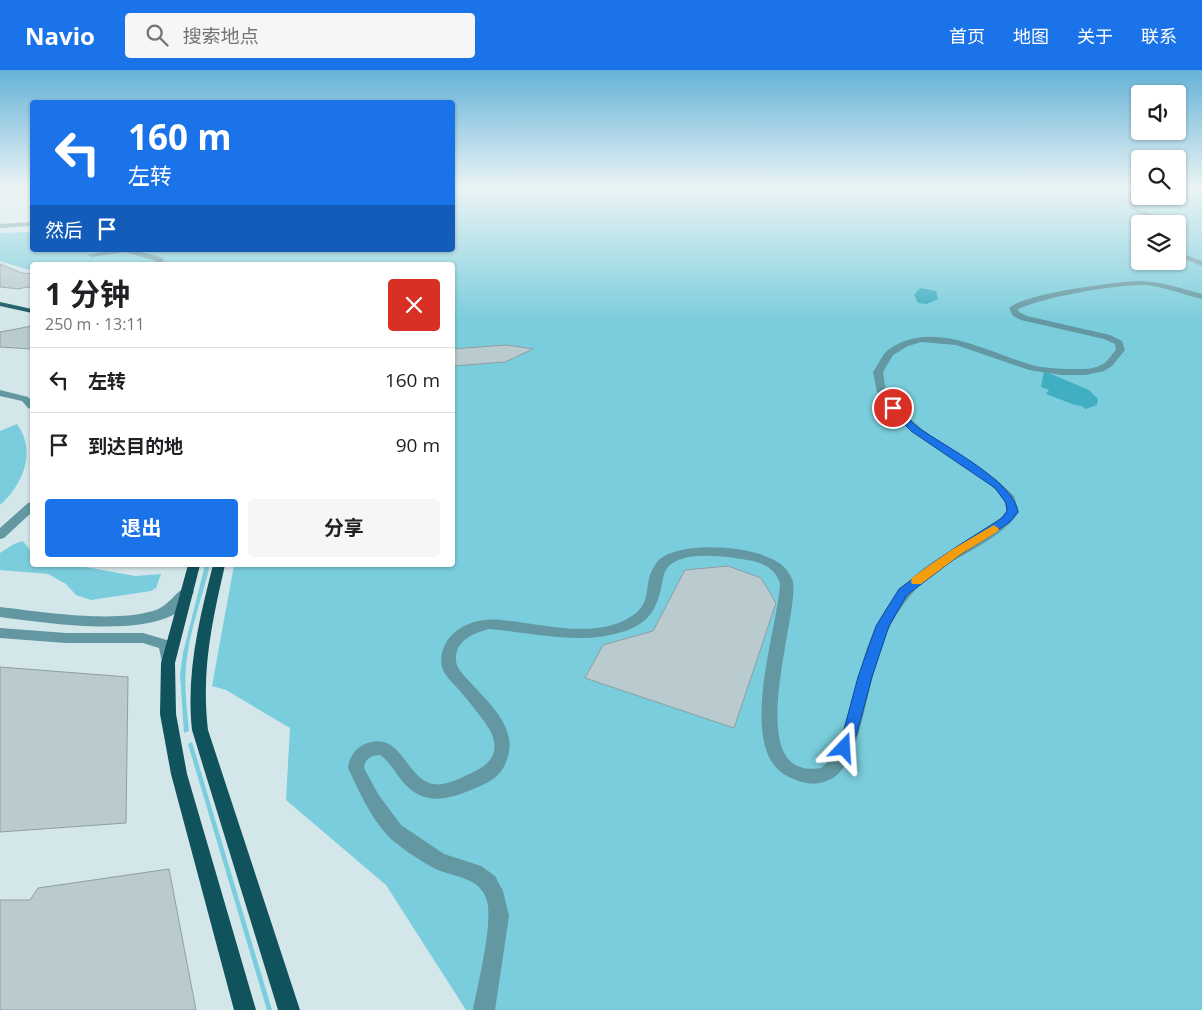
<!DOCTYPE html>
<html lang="zh">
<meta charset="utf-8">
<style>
body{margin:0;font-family:"Open Sans","Noto Sans SC",sans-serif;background:#f6f6f6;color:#202124;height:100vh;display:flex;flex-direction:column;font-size:19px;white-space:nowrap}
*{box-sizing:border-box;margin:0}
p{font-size:16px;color:#757577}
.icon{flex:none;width:28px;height:28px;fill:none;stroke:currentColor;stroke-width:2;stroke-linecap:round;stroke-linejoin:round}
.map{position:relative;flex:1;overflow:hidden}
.sheet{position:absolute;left:30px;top:192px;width:425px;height:305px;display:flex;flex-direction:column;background:#fff;border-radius:5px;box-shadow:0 1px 4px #0004}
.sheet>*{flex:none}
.guide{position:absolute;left:30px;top:30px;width:425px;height:152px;border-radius:5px;box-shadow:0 1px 4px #0004;background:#1a73e8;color:#fff;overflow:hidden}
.buttons{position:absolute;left:1131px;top:15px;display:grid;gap:10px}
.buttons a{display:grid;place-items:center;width:55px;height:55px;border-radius:5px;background:#fff;box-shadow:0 1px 4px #0004;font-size:25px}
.pin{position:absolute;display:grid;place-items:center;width:42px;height:42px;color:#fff;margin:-21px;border:2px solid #fff;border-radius:50%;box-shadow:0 1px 5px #0007}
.me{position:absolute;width:55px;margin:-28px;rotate:20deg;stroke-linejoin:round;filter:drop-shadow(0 0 4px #0008)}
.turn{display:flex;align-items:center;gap:18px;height:105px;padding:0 15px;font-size:22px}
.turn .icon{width:65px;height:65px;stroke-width:2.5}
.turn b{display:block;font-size:35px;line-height:42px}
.then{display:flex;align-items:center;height:48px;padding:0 15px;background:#0003;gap:10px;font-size:19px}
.round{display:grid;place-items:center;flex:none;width:52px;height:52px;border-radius:5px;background:#f6f6f6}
.summary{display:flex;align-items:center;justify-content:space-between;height:85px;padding:0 15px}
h1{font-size:30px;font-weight:700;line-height:38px}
.cta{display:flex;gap:10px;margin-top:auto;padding:10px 15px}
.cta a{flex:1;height:58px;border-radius:5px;background:#1a73e8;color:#fff;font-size:20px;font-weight:700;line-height:58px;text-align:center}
.cta a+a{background:#f6f6f6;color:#202124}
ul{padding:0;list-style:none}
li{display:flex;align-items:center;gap:15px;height:65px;padding:0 15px;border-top:1px solid #e0e0e0}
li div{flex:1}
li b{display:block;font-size:19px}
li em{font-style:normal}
header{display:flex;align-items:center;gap:30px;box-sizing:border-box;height:70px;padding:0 25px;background:#1a73e8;color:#fff}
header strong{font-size:24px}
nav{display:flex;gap:28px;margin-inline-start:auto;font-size:18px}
.search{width:350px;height:45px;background:#f6f6f6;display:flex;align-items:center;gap:12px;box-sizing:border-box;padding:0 18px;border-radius:5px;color:#757577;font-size:19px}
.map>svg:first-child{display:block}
.green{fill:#7acddc;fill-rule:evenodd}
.water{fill:#40afc1}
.building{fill:#b9cbce;stroke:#8e9fa2}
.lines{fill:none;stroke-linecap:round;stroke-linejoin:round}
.minor{fill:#6397a1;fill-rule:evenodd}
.major{fill:#10535d;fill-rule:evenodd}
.route{fill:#1a73e8;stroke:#114b97}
.slow{fill:#f59e0b}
</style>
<header>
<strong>Navio</strong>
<div class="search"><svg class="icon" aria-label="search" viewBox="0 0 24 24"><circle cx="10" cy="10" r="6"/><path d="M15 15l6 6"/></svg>搜索地点</div>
<nav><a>首页</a><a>地图</a><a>关于</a><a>联系</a></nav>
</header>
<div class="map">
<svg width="1202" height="940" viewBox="0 0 1202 940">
<rect width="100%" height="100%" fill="#d3e6e9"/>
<g class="green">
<path d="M453 119H1140V126H1178V119H1202V940H466L386 815 286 730 290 658 226 620 212 616 234 495H452V195H32V201L0 191V163L32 162V180H452ZM1140 154H1178V191H1140Z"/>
<path d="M17 354C37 382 23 414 0 435V361Z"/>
<polygon points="23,471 32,483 32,495 80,496 135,506 161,504 156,518 151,521 91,530 76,525 66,514 48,504 0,500 0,483 14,474"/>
<path d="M205 495H210C202 528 189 562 186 596 184 618 187 639 189 661L184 663 180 604 183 583Z"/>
<polygon points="192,672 272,940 267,940 188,674"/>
</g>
<g class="water">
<polygon points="920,218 936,221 938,229 927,234 918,233 914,225"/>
<polygon points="1044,301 1089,320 1098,329 1097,335 1085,339 1082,336 1075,335 1046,324 1049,320 1041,317"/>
</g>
<g class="building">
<polygon points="0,194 22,203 32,204 32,218 26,217 19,219 0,217"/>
<polygon points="32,256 32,279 0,277 0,262"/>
<polygon points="507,275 533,279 505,292 452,296 452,279"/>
<polygon points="728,496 761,508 776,533 734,658 585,608 603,575 653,561 685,500"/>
<polygon points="0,597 128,607 126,753 0,762"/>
<polygon points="169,799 196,940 0,940 0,830 30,830 38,818"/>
</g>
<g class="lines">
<g class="minor">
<polygon points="1130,119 1136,119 1137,139 1180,153 1188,162 1187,163 1178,168 1178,163 1181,162 1178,158 1178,154 1170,154 1133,141 1130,138"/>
<polygon points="32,152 32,156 0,158 0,154"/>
<polygon points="110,180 135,180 163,188 164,195 156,195 156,191 125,182 92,187 88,185"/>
<polygon points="1178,182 1202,191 1202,196 1178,186"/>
<path d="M1136 211C1159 211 1180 218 1202 224V229C1184 225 1165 217 1146 215 1117 214 1044 227 1018 239L1019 242 1027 246 1110 265 1122 271 1125 280 1112 296 1104 301 1086 305H1061L1029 300 956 275 921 272 908 276 893 285 883 302 886 322 900 340 923 360 997 410 1014 426 1019 442C998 472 958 484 930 506 870 557 877 615 852 683 844 698 838 709 820 713 810 715 800 712 791 708 733 684 778 560 780 514 777 501 765 494 753 491 732 487 683 479 668 497 664 501 663 509 662 514 657 539 649 553 625 561 581 576 534 563 489 559 473 563 455 571 456 590 456 599 464 605 470 612 487 631 517 657 508 686 503 704 494 710 478 717 450 729 425 738 402 711 395 702 389 691 380 685 371 685 365 689 364 698L378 724 401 755 444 784 481 796 495 806 503 821 509 846 495 940H473C478 914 493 854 487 831 480 805 451 808 432 797 419 790 398 776 388 766 370 747 359 721 348 698 349 688 355 678 365 674 400 660 404 703 429 713 440 717 452 712 463 707 482 698 503 690 491 662 482 647 471 634 459 620 454 614 446 607 443 600 438 587 444 571 455 562 467 552 485 548 501 550 538 553 584 567 621 552 660 535 638 514 658 491 679 469 767 475 786 499 789 503 792 508 793 512 799 548 739 712 821 698L832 688 836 681C863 613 858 553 919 502 946 479 983 468 1007 441L1003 426 989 414 916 364 893 344 877 322 873 302C878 295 882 285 888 280 932 247 991 284 1035 296 1047 298 1058 299 1070 299 1081 299 1093 300 1103 294 1109 290 1112 284 1116 280L1115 274 1104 269 1021 250 1013 246 1009 238C1026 223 1110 213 1136 211Z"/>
<polygon points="0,320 28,327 32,331 32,339 28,338 22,331 0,326"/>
<polygon points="32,432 32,442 4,468 0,469 0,458 28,433"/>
<path d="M187 517 192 519 194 522C189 530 181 540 173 545 131 566 46 553 0 547V537C43 542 112 553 153 541 170 536 175 521 187 517Z"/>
<path d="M0 558 66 563H143L170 571C174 579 178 589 173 597L168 599 163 597 159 578 143 573H66L0 568Z"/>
</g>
<g class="major">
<polygon points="0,232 32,239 32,243 0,236"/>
<polygon points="188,495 200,495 175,593 176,644 187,704 256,940 234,940 171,704 160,644 161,593"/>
<path d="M213 495H225C212 552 201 601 208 660L300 940H278L192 660C186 603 199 550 213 495Z"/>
</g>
</g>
<linearGradient id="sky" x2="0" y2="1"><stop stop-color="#65b2d8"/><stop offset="0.47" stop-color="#ebf4f5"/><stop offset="1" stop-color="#ebf4f5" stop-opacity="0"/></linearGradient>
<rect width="1202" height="251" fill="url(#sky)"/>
<path class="route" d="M890 336H896C903 343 911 352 919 358 944 376 1014 411 1018 442L1010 452 961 484 907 525 889 556 872 607 857 663 849 682 844 684 839 682 837 678 843 663 858 607 876 556 899 519 953 479 1002 448 1007 441 1006 433 995 418 911 361 890 340Z"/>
<polygon class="slow" points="994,455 999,459 998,461 961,484 921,514 912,514 911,511 912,508 953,479"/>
</svg>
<div class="buttons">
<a><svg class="icon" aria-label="sound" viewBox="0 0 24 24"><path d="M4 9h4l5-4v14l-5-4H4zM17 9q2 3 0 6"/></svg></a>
<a><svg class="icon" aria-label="search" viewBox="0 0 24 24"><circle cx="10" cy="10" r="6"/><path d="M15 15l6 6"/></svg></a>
<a><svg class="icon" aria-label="layers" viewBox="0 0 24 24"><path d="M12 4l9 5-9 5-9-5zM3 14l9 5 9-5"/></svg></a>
</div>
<div class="pin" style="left:893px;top:338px;background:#d93025"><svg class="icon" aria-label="arrive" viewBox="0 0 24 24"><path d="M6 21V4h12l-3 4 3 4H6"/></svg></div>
<svg class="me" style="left:844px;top:678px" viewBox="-20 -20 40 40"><path d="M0-17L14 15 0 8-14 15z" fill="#1a73e8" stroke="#fff" stroke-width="4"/></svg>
<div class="guide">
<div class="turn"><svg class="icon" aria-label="left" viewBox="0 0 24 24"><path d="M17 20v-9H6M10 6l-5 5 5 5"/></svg><div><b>160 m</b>左转</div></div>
<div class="then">然后<svg class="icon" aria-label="arrive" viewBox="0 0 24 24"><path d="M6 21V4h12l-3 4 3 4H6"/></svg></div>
</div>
<section class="sheet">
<div class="summary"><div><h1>1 分钟</h1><p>250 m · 13:11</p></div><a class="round" style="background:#d93025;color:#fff"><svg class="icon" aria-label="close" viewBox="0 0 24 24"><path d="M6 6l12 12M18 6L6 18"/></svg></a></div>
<ul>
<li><svg class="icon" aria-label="left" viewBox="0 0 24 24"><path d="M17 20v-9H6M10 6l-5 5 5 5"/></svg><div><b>左转</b></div><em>160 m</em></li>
<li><svg class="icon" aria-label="arrive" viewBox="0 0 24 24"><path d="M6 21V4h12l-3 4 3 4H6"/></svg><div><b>到达目的地</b></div><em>90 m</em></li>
</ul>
<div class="cta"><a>退出</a><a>分享</a></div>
</section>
</div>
